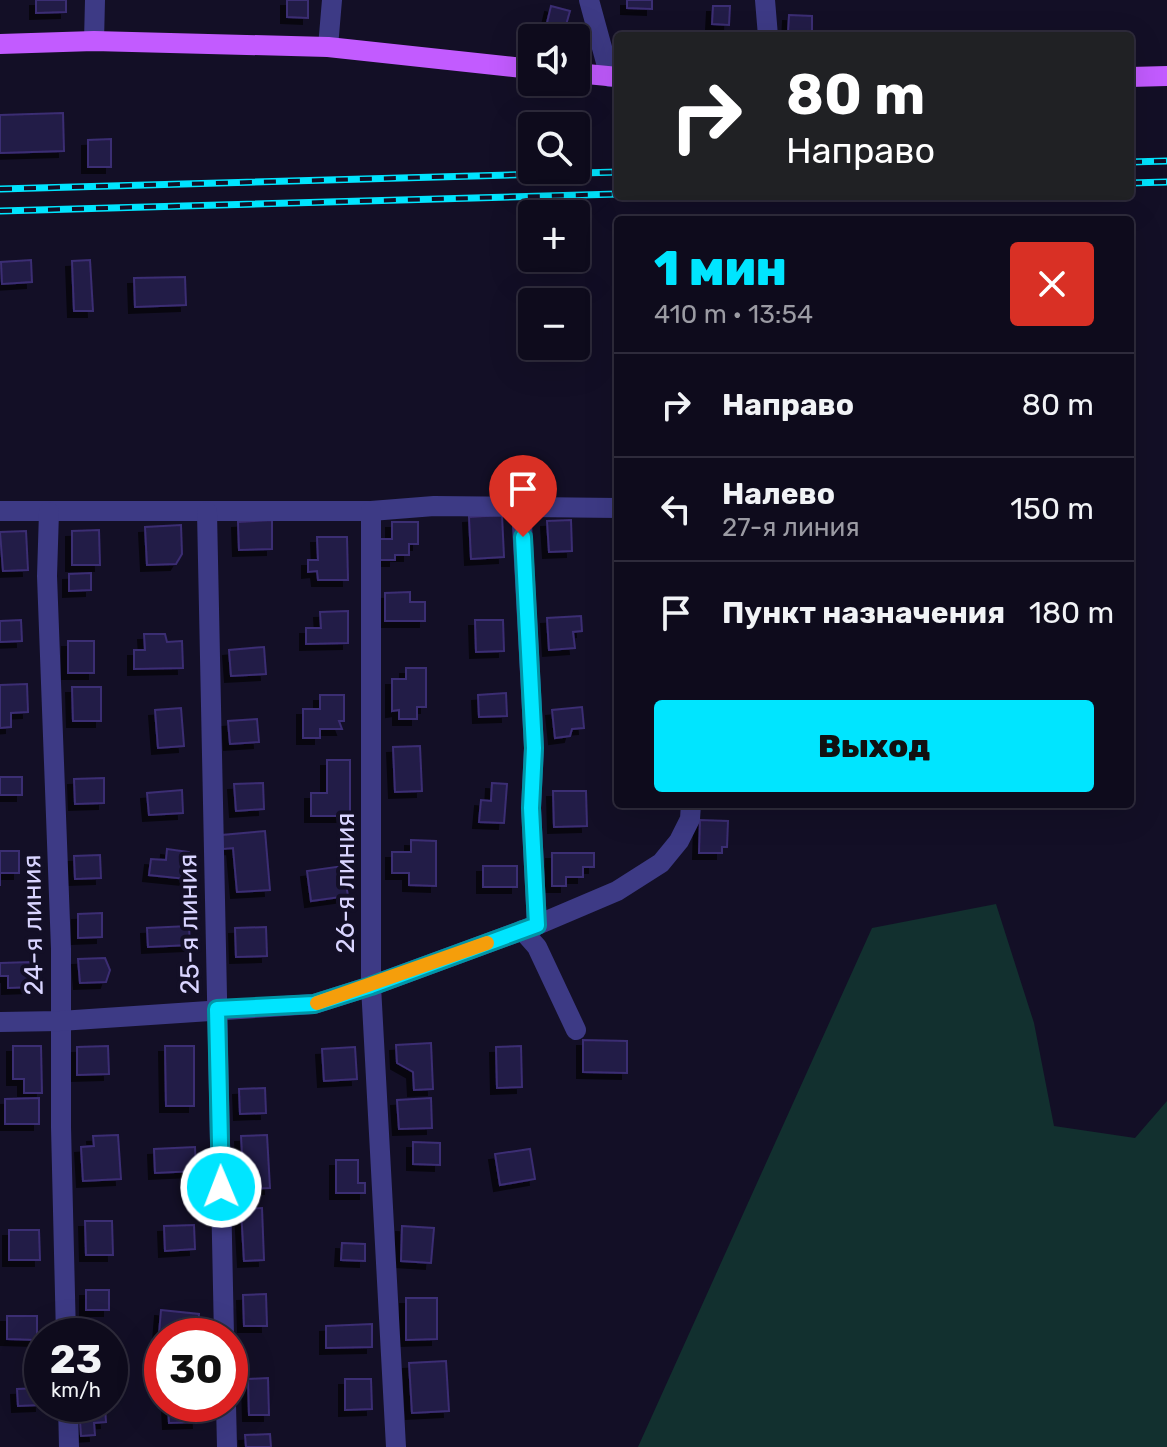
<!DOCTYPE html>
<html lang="ru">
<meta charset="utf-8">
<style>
body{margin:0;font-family:Rubik,sans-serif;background:#171425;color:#f1f3f6;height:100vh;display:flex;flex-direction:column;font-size:30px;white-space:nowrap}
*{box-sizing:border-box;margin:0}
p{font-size:26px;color:#9b9ba3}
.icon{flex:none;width:44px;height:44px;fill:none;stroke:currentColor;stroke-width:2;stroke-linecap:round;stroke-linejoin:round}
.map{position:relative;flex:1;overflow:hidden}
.panel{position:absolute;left:614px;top:216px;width:520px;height:592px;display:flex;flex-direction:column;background:#0e0b1c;border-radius:8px;box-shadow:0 8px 32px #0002,0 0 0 2px #2e2b3b}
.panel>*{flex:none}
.guide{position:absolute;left:614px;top:32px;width:520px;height:168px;border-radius:8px;box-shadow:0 8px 32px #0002,0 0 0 2px #2e2b3b;background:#202124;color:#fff;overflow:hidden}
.buttons{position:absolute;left:518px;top:24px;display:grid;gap:16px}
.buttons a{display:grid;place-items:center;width:72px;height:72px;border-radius:8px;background:#0e0b1c;box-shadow:0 8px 32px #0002,0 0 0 2px #2e2b3b;font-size:40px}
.speed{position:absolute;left:24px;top:1318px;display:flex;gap:16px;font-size:40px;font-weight:700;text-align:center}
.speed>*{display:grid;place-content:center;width:104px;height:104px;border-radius:50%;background:#0e0b1c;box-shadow:0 8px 32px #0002,0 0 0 2px #2e2b3b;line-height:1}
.speed small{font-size:20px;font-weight:400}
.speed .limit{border:12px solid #d22;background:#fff;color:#111}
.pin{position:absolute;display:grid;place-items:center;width:68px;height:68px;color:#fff;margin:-82px -34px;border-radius:50% 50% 50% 0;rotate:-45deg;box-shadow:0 0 8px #0007}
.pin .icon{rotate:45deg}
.me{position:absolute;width:88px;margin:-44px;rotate:359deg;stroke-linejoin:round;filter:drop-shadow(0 0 6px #0008)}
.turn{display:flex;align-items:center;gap:28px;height:168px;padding:0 40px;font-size:36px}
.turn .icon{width:104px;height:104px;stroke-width:2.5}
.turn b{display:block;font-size:56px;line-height:68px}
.round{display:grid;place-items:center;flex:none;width:84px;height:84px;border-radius:8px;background:#171425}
.summary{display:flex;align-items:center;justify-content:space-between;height:136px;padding:0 40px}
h1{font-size:48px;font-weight:800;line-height:60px;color:#00e5ff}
.primary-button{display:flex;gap:16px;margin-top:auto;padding:16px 40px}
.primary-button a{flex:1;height:92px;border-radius:8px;background:#00e5ff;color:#111;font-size:32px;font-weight:800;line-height:92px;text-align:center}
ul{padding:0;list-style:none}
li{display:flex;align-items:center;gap:24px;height:104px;padding:0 40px;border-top:2px solid #2e2b3b}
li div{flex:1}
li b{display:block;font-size:30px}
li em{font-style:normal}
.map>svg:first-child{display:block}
.green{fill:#12302f}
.building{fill:#241b47;stroke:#3b2d73;stroke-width:2;filter:url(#shadow)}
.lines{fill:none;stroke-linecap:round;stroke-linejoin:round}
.minor{stroke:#3d3a85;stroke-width:20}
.major{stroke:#c25bff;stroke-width:20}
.rail-casing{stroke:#00e5ff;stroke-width:7}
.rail{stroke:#130f26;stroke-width:4;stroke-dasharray:12;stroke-linecap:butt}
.route-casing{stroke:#0095a6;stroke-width:20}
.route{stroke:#00e5ff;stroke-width:14}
.slow{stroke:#f59e0b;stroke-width:14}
.labels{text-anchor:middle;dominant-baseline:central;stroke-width:8;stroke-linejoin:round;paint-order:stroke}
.street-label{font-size:26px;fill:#d9d4ff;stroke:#130f26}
</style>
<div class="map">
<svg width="1167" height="1447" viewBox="0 0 1167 1447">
<defs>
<filter id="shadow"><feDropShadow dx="-6" dy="6" stdDeviation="0" flood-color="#0009"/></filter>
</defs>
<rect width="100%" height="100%" fill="#130f26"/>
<polygon class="green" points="996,904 1034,1023 1054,1126 1135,1138 1167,1101 1167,1447 638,1447 872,928"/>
<g class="building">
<polygon points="36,0 66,0 66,12 36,13"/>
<polygon points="287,0 308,0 308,18 287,17"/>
<polygon points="627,0 652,0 652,9 627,8"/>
<polygon points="551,6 570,11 564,32 546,27"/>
<polygon points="713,6 730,6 729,25 712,24"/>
<polygon points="789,15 812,16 812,34 788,33"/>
<polygon points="63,113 64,151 0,153 0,115"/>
<polygon points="111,139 111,167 88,167 88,140"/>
<polygon points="31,260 32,282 2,284 1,262"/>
<polygon points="90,260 93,311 74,311 72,261"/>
<polygon points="185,277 186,305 135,307 134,278"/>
<polygon points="502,515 504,557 471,559 469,517"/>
<polygon points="272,520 272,549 239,550 238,522"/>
<polygon points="571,520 572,551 549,552 547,521"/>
<polygon points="392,522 418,522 418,544 409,544 409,555 395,555 395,560 378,560 378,539 392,539"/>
<polygon points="181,525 182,554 176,564 147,565 145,527"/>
<polygon points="99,530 100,565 72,565 72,531"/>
<polygon points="26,531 28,570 3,571 0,532"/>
<polygon points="317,537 347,537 348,580 318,580 317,571 308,572 308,560 318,560"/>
<polygon points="91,573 91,590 69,591 69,574"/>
<polygon points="410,592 410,602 425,602 425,621 385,621 385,593"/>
<polygon points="348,611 348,643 306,644 306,628 321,628 320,612"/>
<polygon points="581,616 582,631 573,632 575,648 549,650 547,618"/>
<polygon points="21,620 22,641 0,642 0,621"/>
<polygon points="475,620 503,620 504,651 476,652"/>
<polygon points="144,634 165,634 167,642 182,641 183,668 134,669 134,650 145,650"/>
<rect x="68" y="641" width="26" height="32"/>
<polygon points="264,647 266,674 231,676 229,650"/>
<polygon points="406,668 426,668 426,707 417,707 417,719 399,719 399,710 392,711 392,679 406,679"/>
<polygon points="27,684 28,712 11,713 11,727 0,728 0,685"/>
<polygon points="72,687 101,687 101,721 73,721"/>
<polygon points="506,693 507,716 479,717 478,695"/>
<polygon points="320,695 344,695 344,721 339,721 342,729 320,729 320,738 303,738 303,709 320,709"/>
<polygon points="582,707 584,728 572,729 570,736 555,738 552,710"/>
<polygon points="181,708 184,746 158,748 155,710"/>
<polygon points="257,719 259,742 230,744 228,721"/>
<polygon points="420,746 422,791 395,792 393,747"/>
<polygon points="327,760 350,760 350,816 311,816 311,793 327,793"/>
<rect x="0" y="777" width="22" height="18"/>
<polygon points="104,778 104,803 75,804 74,779"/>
<polygon points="263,783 264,809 236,811 234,784"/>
<polygon points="492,783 507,784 504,823 479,822 481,800 491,801"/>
<polygon points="182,790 183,813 149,815 147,793"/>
<polygon points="553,791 586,791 587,826 554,827"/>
<polygon points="700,820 728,821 727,847 722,847 722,853 699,853"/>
<polygon points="265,831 270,890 237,892 233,848 223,849 222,835"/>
<polygon points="411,840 436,841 436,886 409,885 409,873 392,873 392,852 411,852"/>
<polygon points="167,849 189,852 186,879 149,875 151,859 166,860"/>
<polygon points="0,851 19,851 19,873 0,873 0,886"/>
<polygon points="552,853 594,853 594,867 583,867 583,877 566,877 566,886 552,886"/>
<polygon points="100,855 101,878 75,879 74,856"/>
<polygon points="343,866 348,896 311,901 307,871"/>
<rect x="483" y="866" width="34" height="21"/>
<polygon points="102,913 102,937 78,938 78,914"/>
<polygon points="189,926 190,945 148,947 147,928"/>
<polygon points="266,927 267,956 236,957 235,928"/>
<polygon points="105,958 110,970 106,982 80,983 78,959"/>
<polygon points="32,962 33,987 8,988 8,976 0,976 0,963"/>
<polygon points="583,1040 627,1041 627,1073 583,1072"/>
<polygon points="431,1043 433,1089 414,1090 413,1072 397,1063 396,1045"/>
<polygon points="13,1046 41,1046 42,1093 24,1093 24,1079 13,1079"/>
<polygon points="108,1046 109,1074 77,1075 77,1047"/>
<polygon points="165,1046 194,1046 194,1106 166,1106"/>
<polygon points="521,1046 522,1087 497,1088 496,1047"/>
<polygon points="355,1047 357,1079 324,1081 322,1049"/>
<polygon points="265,1088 266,1113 240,1114 239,1089"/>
<polygon points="39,1098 39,1124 5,1124 5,1099"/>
<polygon points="431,1098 432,1128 399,1129 397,1100"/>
<polygon points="118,1135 121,1179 83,1181 81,1147 94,1146 93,1136"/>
<polygon points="267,1135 270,1188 244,1189 241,1136"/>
<polygon points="413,1142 440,1143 440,1165 413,1164"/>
<polygon points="195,1147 196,1171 155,1173 154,1149"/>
<polygon points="530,1149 535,1179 500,1185 495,1154"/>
<polygon points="336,1160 358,1160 358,1183 365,1183 365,1193 336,1193"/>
<polygon points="262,1208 264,1260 244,1261 241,1209"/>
<polygon points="85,1221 112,1221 113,1255 86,1255"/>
<polygon points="194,1225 195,1249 165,1251 164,1226"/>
<polygon points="402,1226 434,1228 431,1263 401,1261"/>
<polygon points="9,1230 39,1230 40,1260 9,1260"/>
<polygon points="342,1243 365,1244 365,1261 341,1260"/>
<rect x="86" y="1290" width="23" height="20"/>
<polygon points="266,1294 267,1326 244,1326 243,1295"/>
<polygon points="406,1298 437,1298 437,1339 406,1340"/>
<polygon points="161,1310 199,1314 197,1336 162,1336 162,1347 158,1347"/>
<polygon points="7,1316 37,1316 37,1340 7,1339"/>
<polygon points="372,1324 372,1347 326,1348 326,1326"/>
<polygon points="446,1361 449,1411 412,1413 409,1363"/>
<polygon points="268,1378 269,1415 249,1415 248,1379"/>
<polygon points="345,1379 371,1379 372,1409 345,1410"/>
<polygon points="40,1388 41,1405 18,1406 17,1389"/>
<polygon points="168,1404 197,1404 198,1422 169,1423"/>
<polygon points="105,1408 106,1422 94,1423 95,1435 81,1436 80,1420 91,1419 91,1409"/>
<polygon points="270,1434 271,1447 246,1447 245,1435"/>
</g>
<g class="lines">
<g class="minor">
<polyline points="589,0 610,77"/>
<polyline points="765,0 768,36"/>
<polyline points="94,41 95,0"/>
<polyline points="328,47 332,0"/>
<polyline points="521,506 534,748 531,808 537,925"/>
<polyline points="0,511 371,511 434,506 618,508"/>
<polyline points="371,511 371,986 396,1447"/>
<polyline points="49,512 47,576 61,949 61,1127 66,1336"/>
<polyline points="207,512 224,1336"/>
<polyline points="522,930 537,947 576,1030"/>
<polyline points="0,1022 60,1021 314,1004 371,986 537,925 617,891 661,863 679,841 690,819 691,804"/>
<polyline points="68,1404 69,1447"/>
<polyline points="226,1404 227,1447"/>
</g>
<g class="major">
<polyline points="0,44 94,41 328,47 532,69"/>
<polyline points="576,73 618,77"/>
<polyline points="1130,77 1167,76"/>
</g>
<defs>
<g id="rail">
<polyline points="1130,162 1167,161"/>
<polyline points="1130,183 1167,182"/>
<polyline points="0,189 618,172"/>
<polyline points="0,211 618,194"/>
</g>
</defs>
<use href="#rail" class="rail-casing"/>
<use href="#rail" class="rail"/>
</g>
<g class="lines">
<defs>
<polyline id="route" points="221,1187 217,1009 314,1004 371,986 537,925 531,808 534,748 523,537"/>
</defs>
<use href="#route" class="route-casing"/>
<use href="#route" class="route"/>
<polyline class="slow" points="317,1003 487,943"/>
</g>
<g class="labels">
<g class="street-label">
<text transform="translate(345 883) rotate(-90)">26-я линия</text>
<text transform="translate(189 924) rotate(-91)">25-я линия</text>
<text transform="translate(33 925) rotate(-91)">24-я линия</text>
</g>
</g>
</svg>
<div class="buttons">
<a><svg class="icon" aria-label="sound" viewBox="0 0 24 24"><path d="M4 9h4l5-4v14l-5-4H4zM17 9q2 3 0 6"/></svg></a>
<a><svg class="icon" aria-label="search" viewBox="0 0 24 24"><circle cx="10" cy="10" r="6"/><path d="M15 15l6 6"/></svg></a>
<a>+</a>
<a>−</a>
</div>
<div class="speed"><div>23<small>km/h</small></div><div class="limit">30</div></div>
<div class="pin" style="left:523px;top:537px;background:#d93025"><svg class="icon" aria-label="arrive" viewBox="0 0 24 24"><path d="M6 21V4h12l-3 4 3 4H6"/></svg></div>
<svg class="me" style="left:221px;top:1187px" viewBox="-20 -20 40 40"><circle r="17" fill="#00e5ff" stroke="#fff" stroke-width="3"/><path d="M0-11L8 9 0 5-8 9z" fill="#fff"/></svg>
<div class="guide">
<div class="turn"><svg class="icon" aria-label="right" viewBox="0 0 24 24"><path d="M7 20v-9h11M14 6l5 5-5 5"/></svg><div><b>80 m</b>Направо</div></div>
</div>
<section class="panel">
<div class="summary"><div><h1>1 мин</h1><p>410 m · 13:54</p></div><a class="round" style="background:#d93025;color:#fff"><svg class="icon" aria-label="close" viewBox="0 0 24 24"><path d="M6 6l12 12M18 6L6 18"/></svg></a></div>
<ul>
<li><svg class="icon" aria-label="right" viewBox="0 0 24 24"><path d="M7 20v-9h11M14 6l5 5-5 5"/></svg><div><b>Направо</b></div><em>80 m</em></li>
<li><svg class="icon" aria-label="left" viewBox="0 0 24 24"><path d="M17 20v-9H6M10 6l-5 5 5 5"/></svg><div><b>Налево</b><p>27-я линия</p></div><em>150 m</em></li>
<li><svg class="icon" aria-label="arrive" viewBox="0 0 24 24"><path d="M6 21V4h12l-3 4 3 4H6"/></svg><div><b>Пункт назначения</b></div><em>180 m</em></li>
</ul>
<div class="primary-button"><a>Выход</a></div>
</section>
</div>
